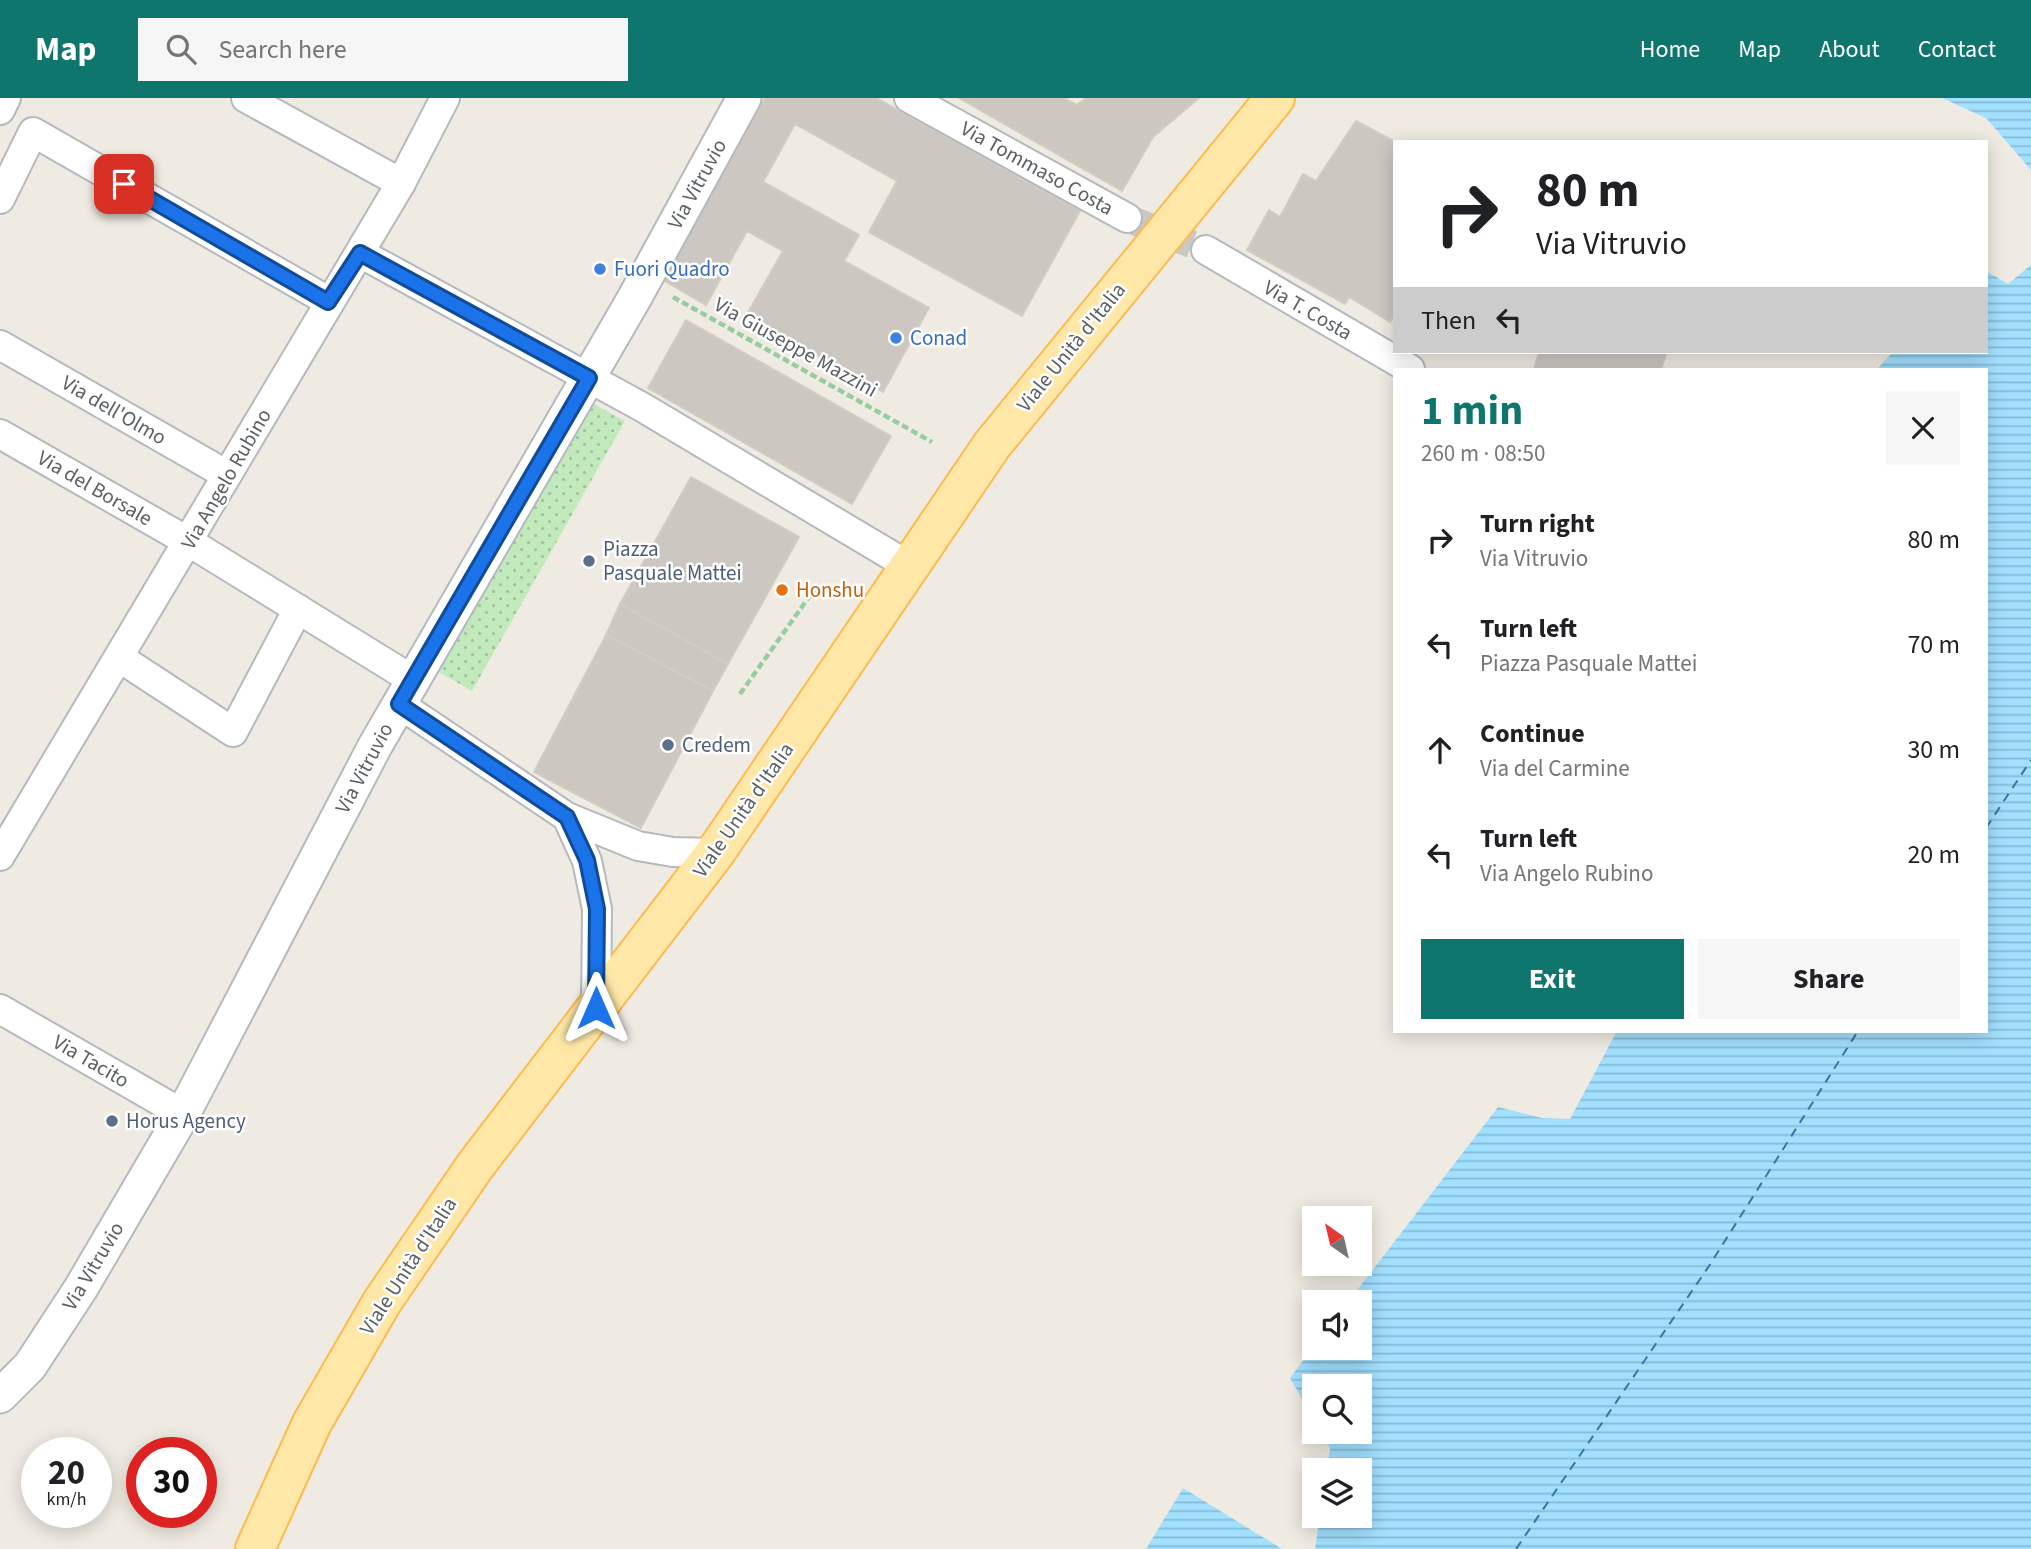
<!DOCTYPE html>
<meta charset="utf-8">
<style>
body{margin:0;font-family:"Source Sans 3",sans-serif;background:#f6f6f6;color:#202124;height:100vh;display:flex;flex-direction:column;font-size:26px;white-space:nowrap}
*{box-sizing:border-box;margin:0}
p{font-size:23px;color:#757577}
.icon{flex:none;width:38px;height:38px;fill:none;stroke:currentColor;stroke-width:2;stroke-linecap:round;stroke-linejoin:round}
.map{position:relative;flex:1;overflow:hidden}
.details{position:absolute;left:1393px;top:270px;width:595px;height:665px;display:flex;flex-direction:column;background:#fff;border-radius:0px;box-shadow:0 4px 18px #0003}
.details>*{flex:none}
.hud{position:absolute;left:1393px;top:42px;width:595px;height:214px;border-radius:0px;box-shadow:0 4px 18px #0003;background:#fff;color:#202124;overflow:hidden}
.needle{width:46px;rotate:326deg}
.tools{position:absolute;left:1302px;top:1108px;display:grid;gap:14px}
.tools a{display:grid;place-items:center;width:70px;height:70px;border-radius:0px;background:#fff;box-shadow:0 4px 18px #0003;font-size:35px}
.speed{position:absolute;left:21px;top:1339px;display:flex;gap:14px;font-size:35px;font-weight:700;text-align:center}
.speed>*{display:grid;place-content:center;width:91px;height:91px;border-radius:50%;background:#fff;box-shadow:0 4px 18px #0003;line-height:1}
.speed small{font-size:18px;font-weight:400}
.speed .limit{border:10px solid #d22;background:#fff;color:#111}
.pin{position:absolute;display:grid;place-items:center;width:60px;height:60px;color:#fff;margin:-30px;border-radius:14px;box-shadow:0 4px 10px #0006}
.me{position:absolute;width:77px;margin:-38px;rotate:0deg;stroke-linejoin:round;filter:drop-shadow(0 0 5px #0008)}
.turn{display:flex;align-items:center;gap:24px;height:147px;padding:0 28px;font-size:32px}
.turn .icon{width:91px;height:91px;stroke-width:2.5}
.turn b{display:block;font-size:49px;line-height:60px}
.then{display:flex;align-items:center;height:66px;padding:0 28px;background:#0003;gap:14px;font-size:26px}
.round{display:grid;place-items:center;flex:none;width:74px;height:74px;border-radius:0px;background:#f6f6f6}
.headline{display:flex;align-items:center;justify-content:space-between;height:119px;padding:0 28px}
h1{font-size:42px;font-weight:700;line-height:52px;color:#0f766e}
.action{display:flex;gap:14px;margin-top:auto;padding:14px 28px}
.action a{flex:1;height:80px;border-radius:0px;background:#0f766e;color:#fff;font-size:28px;font-weight:700;line-height:80px;text-align:center}
.action a+a{background:#f6f6f6;color:#202124}
ul{padding:0;list-style:none}
li{display:flex;align-items:center;gap:21px;height:105px;padding:0 28px}
li div{flex:1}
li b{display:block;font-size:26px}
li em{font-style:normal}
header{display:flex;align-items:center;gap:42px;box-sizing:border-box;height:98px;padding:0 35px;background:#0f766e;color:#fff}
header strong{font-size:33px}
nav{display:flex;gap:38px;margin-inline-start:auto;font-size:24px}
.search{width:490px;height:63px;background:#f6f6f6;display:flex;align-items:center;gap:18px;box-sizing:border-box;padding:0 24px;border-radius:0px;color:#757577;font-size:26px}
.map>svg:first-child{display:block}
.garden{fill:url(#garden-dots)}
.water{fill:url(#water-rules)}
.lines{fill:none;stroke-linecap:round;stroke-linejoin:round}
.ferry{stroke:#3277a7;stroke-width:2;stroke-dasharray:9 7;stroke-linecap:butt}
.building{fill:#ccc7c1;stroke:#d4ccc0;stroke-width:2}
.minor-tunnel{stroke:#cac8c2;stroke-width:28;stroke-dasharray:28 14;stroke-linecap:butt}
.minor-casing{stroke:#b5b9be;stroke-width:32}
.tertiary-casing{stroke:#b5b9be;stroke-width:37}
.primary-casing{stroke:#fdba4d;stroke-width:42}
.path{stroke:#96cda0;stroke-width:4.5;stroke-dasharray:7 3.5;stroke-linecap:butt}
.minor{stroke:#fff;stroke-width:28}
.tertiary{stroke:#fff;stroke-width:33}
.primary{stroke:#ffe8a7;stroke-width:38}
.route-casing{stroke:#114b97;stroke-width:18}
.route{stroke:#1a73e8;stroke-width:12}
.shop-dot{fill:#3f7fe0;stroke:#fff;stroke-width:2.5}
.service-dot{fill:#5c6f8a;stroke:#fff;stroke-width:2.5}
.food-dot{fill:#e8710a;stroke:#fff;stroke-width:2.5}
.labels{text-anchor:middle;dominant-baseline:central;stroke-width:5;stroke-linejoin:round;paint-order:stroke}
.street-label{font-size:21px;fill:#5b6064;stroke:#fff}
.shop-label{font-size:21px;fill:#366cbe;stroke:#fff;text-anchor:start}
.service-label{font-size:21px;fill:#4e5e75;stroke:#fff;text-anchor:start}
.food-label{font-size:21px;fill:#c56008;stroke:#fff;text-anchor:start}
</style>
<header>
<strong>Map</strong>
<div class="search"><svg class="icon" aria-label="search" viewBox="0 0 24 24"><circle cx="10" cy="10" r="6"/><path d="M15 15l6 6"/></svg>Search here</div>
<nav><a>Home</a><a>Map</a><a>About</a><a>Contact</a></nav>
</header>
<div class="map">
<svg width="2031" height="1451" viewBox="0 0 2031 1451">
<defs>
<pattern id="garden-dots" width="8" height="8" patternUnits="userSpaceOnUse" patternTransform="scale(1.75)"><rect width="8" height="8" fill="#c1e9bc"/><path d="M2 2h.1M6 6h.1" fill="none" stroke="#a0c09c" stroke-width="1.8" stroke-linecap="round"/></pattern>
<pattern id="water-rules" width="6" height="5" patternUnits="userSpaceOnUse" patternTransform="scale(1.75)"><rect width="6" height="5" fill="#a2e0ff"/><path d="M0 2.5h6" fill="none" stroke="#87b9d2"/></pattern>
</defs>
<rect width="100%" height="100%" fill="#efebe2"/>
<polygon class="garden" points="590,304 625,323 472,593 437,573"/>
<g class="water">
<polygon points="1942,0 2031,0 2031,72 1986,20"/>
<polygon points="2031,167 2031,1451 1315,1451 1320,1418 1360,1418 1360,1372 1327,1372 1330,1350 1321,1334 1360,1334 1360,1288 1314,1288 1314,1322 1290,1280 1314,1248 1360,1250 1360,1204 1348,1204 1498,1009 1542,1020 1570,1021 1617,933 1986,933 1986,271 1877,271 1893,254 1986,254 1986,173 2008,186"/>
<polygon points="1183,1390 1282,1451 1146,1451"/>
</g>
<g class="lines">
<g class="ferry">
<polyline points="1986,730 2031,662"/>
<polyline points="1516,1451 1709,1168 1858,933"/>
</g>
</g>
<g class="building">
<polygon points="765,0 876,0 1080,113 1022,218 869,134 897,83 795,26 763,84 859,137 844,163 929,210 883,294 746,218 783,153 747,133 706,207 663,182"/>
<polygon points="959,0 1064,0 1077,7 1086,0 1199,0 1153,39 1122,93"/>
<polygon points="1356,23 1396,44 1395,216 1390,224 1349,199 1345,206 1247,152 1269,112 1280,119 1303,76 1316,83"/>
<polygon points="686,222 891,338 852,406 648,290"/>
<polygon points="1539,254 1667,254 1661,271 1534,271"/>
<polygon points="691,379 799,439 728,566 620,506"/>
<polygon points="620,506 728,566 713,593 606,537"/>
<polygon points="606,537 713,593 641,730 534,674"/>
</g>
<g class="lines">
<polyline class="minor-tunnel" points="1127,120 1206,152"/>
<defs>
<g id="minor">
<polyline points="246,0 401,85"/>
<polyline points="909,0 1127,120"/>
<polyline points="0,12 6,0"/>
<polyline points="0,101 33,34 328,203"/>
<polyline points="1206,152 1410,271"/>
<polyline points="360,155 642,309 909,468"/>
<polyline points="0,247 227,377"/>
<polyline points="0,336 189,444 413,582"/>
<polyline points="120,560 233,634 298,511"/>
<polyline points="399,606 567,719 587,763 597,811 596,910"/>
<polyline points="567,719 638,748 673,754 715,755"/>
<polyline points="0,758 401,85 445,0"/>
<polyline points="0,911 183,1016"/>
</g>
<polyline id="tertiary" points="0,1298 30,1268 81,1190 183,1016 375,648 635,199 744,0"/>
<polyline id="primary" points="255,1451 312,1325 382,1204 475,1068 715,755 992,347 1275,0"/>
</defs>
<use href="#minor" class="minor-casing"/>
<use href="#tertiary" class="tertiary-casing"/>
<use href="#primary" class="primary-casing"/>
<g class="path">
<polyline points="673,199 932,344"/>
<polyline points="740,596 814,492"/>
</g>
<use href="#minor" class="minor"/>
<use href="#tertiary" class="tertiary"/>
<use href="#primary" class="primary"/>
</g>
<g class="lines">
<defs>
<polyline id="route" points="124,86 328,204 360,155 589,280 399,606 567,719 587,762 597,811 596,910"/>
</defs>
<use href="#route" class="route-casing"/>
<use href="#route" class="route"/>
</g>
<g class="shop-dot">
<circle cx="600" cy="171" r="7"/>
<circle cx="896" cy="240" r="7"/>
</g>
<g class="service-dot">
<circle cx="589" cy="463" r="7"/>
<circle cx="668" cy="647" r="7"/>
<circle cx="112" cy="1023" r="7"/>
</g>
<circle class="food-dot" cx="782" cy="492" r="7"/>
<g class="labels">
<g class="street-label">
<text transform="translate(1037 70) rotate(29)">Via Tommaso Costa</text>
<text transform="translate(697 86) rotate(-61)">Via Vitruvio</text>
<text transform="translate(1308 212) rotate(30)">Via T. Costa</text>
<text transform="translate(796 249) rotate(29)">Via Giuseppe Mazzini</text>
<text transform="translate(1071 249) rotate(-51)">Viale Unità d'Italia</text>
<text transform="translate(114 312) rotate(30)">Via dell'Olmo</text>
<text transform="translate(226 381) rotate(-60)">Via Angelo Rubino</text>
<text transform="translate(95 390) rotate(30)">Via del Borsale</text>
<text transform="translate(364 670) rotate(-62)">Via Vitruvio</text>
<text transform="translate(743 712) rotate(-55)">Viale Unità d'Italia</text>
<text transform="translate(91 963) rotate(30)">Via Tacito</text>
<text transform="translate(93 1168) rotate(-59)">Via Vitruvio</text>
<text transform="translate(408 1168) rotate(-57)">Viale Unità d'Italia</text>
</g>
<g class="shop-label">
<text x="614" y="171">Fuori Quadro</text>
<text x="910" y="240">Conad</text>
</g>
<g class="service-label">
<text x="603" y="451">Piazza<tspan x="603" dy="24">Pasquale Mattei</tspan></text>
<text x="682" y="647">Credem</text>
<text x="126" y="1023">Horus Agency</text>
</g>
<g class="food-label">
<text x="796" y="492">Honshu</text>
</g>
</g>
</svg>
<div class="tools">
<a><svg class="needle" viewBox="-14 -14 28 28"><path d="M0-13l5 13h-10z" fill="#e53935"/><path d="M0 13l5-13h-10z" fill="#757577"/></svg></a>
<a><svg class="icon" aria-label="sound" viewBox="0 0 24 24"><path d="M4 9h4l5-4v14l-5-4H4zM17 9q2 3 0 6"/></svg></a>
<a><svg class="icon" aria-label="search" viewBox="0 0 24 24"><circle cx="10" cy="10" r="6"/><path d="M15 15l6 6"/></svg></a>
<a><svg class="icon" aria-label="layers" viewBox="0 0 24 24"><path d="M12 4l9 5-9 5-9-5zM3 14l9 5 9-5"/></svg></a>
</div>
<div class="speed"><div>20<small>km/h</small></div><div class="limit">30</div></div>
<div class="pin" style="left:124px;top:86px;background:#d93025"><svg class="icon" aria-label="arrive" viewBox="0 0 24 24"><path d="M6 21V4h12l-3 4 3 4H6"/></svg></div>
<svg class="me" style="left:596px;top:910px" viewBox="-20 -20 40 40"><path d="M0-17L14 15 0 8-14 15z" fill="#1a73e8" stroke="#fff" stroke-width="4"/></svg>
<div class="hud">
<div class="turn"><svg class="icon" aria-label="right" viewBox="0 0 24 24"><path d="M7 20v-9h11M14 6l5 5-5 5"/></svg><div><b>80 m</b>Via Vitruvio</div></div>
<div class="then">Then<svg class="icon" aria-label="left" viewBox="0 0 24 24"><path d="M17 20v-9H6M10 6l-5 5 5 5"/></svg></div>
</div>
<section class="details">
<div class="headline"><div><h1>1 min</h1><p>260 m · 08:50</p></div><a class="round"><svg class="icon" aria-label="close" viewBox="0 0 24 24"><path d="M6 6l12 12M18 6L6 18"/></svg></a></div>
<ul>
<li><svg class="icon" aria-label="right" viewBox="0 0 24 24"><path d="M7 20v-9h11M14 6l5 5-5 5"/></svg><div><b>Turn right</b><p>Via Vitruvio</p></div><em>80 m</em></li>
<li><svg class="icon" aria-label="left" viewBox="0 0 24 24"><path d="M17 20v-9H6M10 6l-5 5 5 5"/></svg><div><b>Turn left</b><p>Piazza Pasquale Mattei</p></div><em>70 m</em></li>
<li><svg class="icon" aria-label="ahead" viewBox="0 0 24 24"><path d="M12 20V5M6 11l6-6 6 6"/></svg><div><b>Continue</b><p>Via del Carmine</p></div><em>30 m</em></li>
<li><svg class="icon" aria-label="left" viewBox="0 0 24 24"><path d="M17 20v-9H6M10 6l-5 5 5 5"/></svg><div><b>Turn left</b><p>Via Angelo Rubino</p></div><em>20 m</em></li>
</ul>
<div class="action"><a>Exit</a><a>Share</a></div>
</section>
</div>
